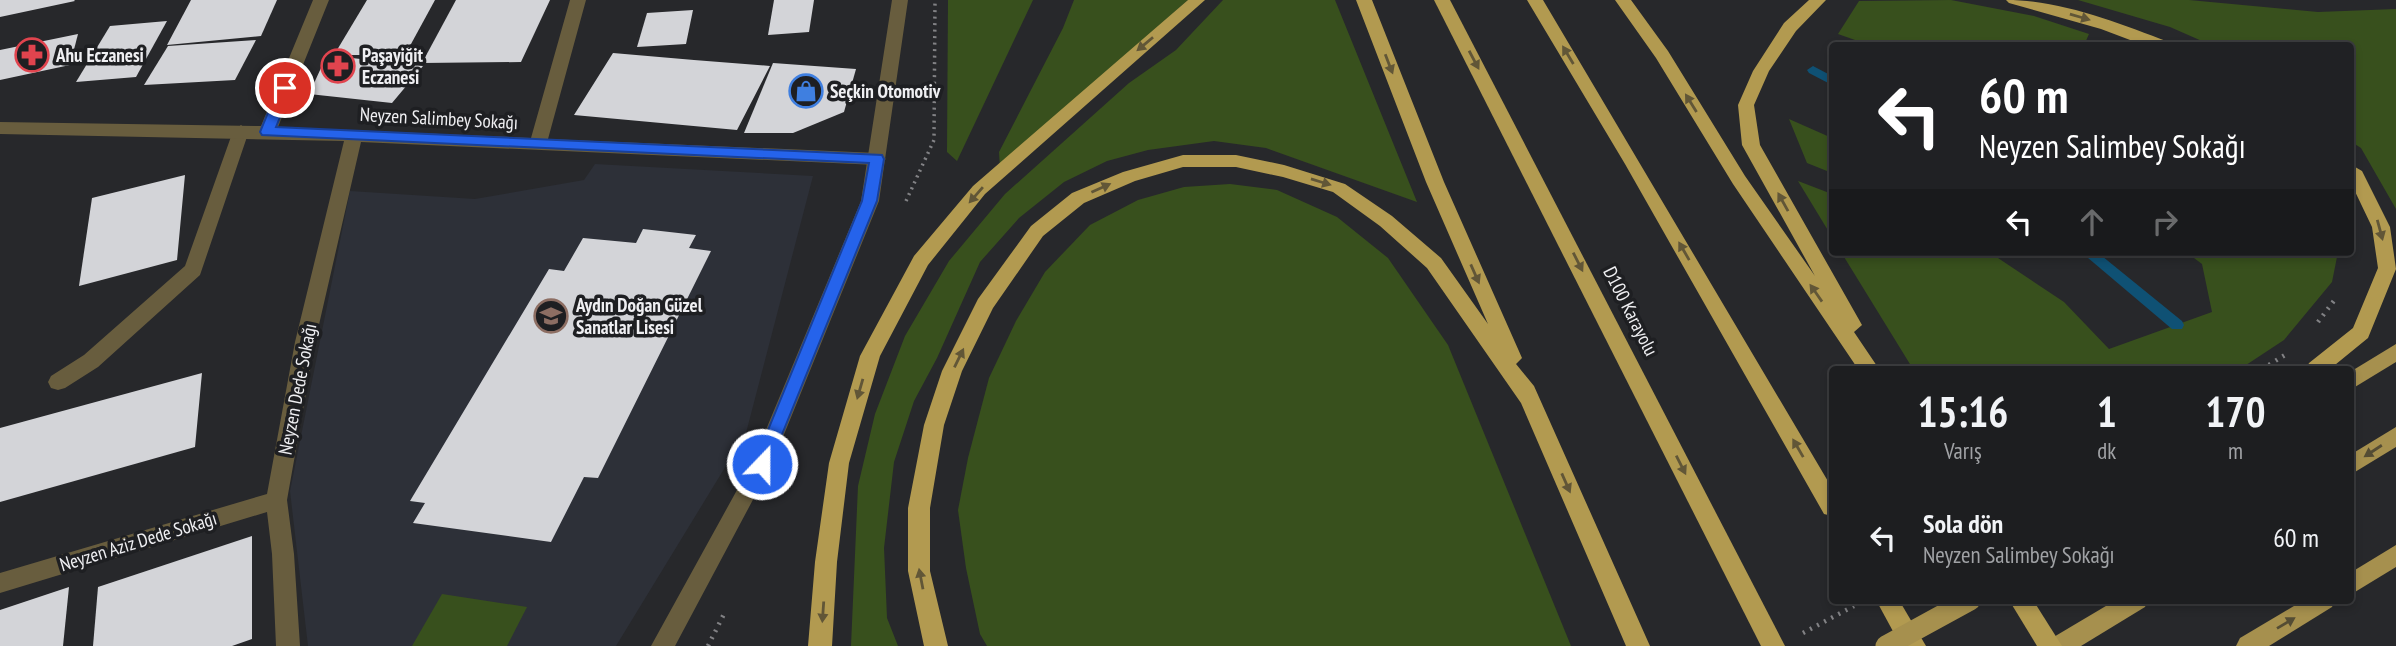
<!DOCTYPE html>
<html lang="tr">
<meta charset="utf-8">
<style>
body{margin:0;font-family:"PT Sans Narrow",sans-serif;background:#252729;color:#f1f3f6;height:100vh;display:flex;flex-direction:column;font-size:26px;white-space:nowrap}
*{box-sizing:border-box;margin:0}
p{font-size:23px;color:#a0a2a5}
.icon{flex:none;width:38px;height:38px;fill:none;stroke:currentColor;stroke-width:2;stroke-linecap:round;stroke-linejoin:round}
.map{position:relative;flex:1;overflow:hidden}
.sheet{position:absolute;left:1829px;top:366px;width:525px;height:238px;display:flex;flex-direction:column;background:#1d1e20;border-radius:7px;box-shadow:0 4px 10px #0003,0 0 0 2px #3b3c3e}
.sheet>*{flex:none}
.hud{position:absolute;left:1829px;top:42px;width:525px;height:214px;border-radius:7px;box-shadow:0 4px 10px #0003,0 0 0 2px #3b3c3e;background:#202124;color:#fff;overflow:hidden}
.pin{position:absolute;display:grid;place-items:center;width:60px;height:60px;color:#fff;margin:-30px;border:4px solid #fff;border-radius:50%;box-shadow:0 2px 7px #0007}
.me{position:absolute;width:77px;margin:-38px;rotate:22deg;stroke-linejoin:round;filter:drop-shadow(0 0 5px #0008)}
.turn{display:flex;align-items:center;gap:24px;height:147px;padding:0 35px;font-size:32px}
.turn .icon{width:91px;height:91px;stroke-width:2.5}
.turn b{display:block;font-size:49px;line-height:60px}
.lanes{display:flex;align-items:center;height:66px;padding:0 35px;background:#0003;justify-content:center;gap:35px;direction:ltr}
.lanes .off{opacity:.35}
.eta{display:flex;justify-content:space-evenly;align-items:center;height:119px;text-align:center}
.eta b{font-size:42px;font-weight:600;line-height:49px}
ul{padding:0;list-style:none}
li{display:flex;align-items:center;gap:21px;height:105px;padding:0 35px}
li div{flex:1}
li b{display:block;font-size:26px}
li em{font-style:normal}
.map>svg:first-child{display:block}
.built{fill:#2d3038}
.green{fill:#38501d}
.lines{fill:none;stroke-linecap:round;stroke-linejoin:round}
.stream{fill:#0f5174;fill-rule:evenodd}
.building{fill:#d3d4d8}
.path-far1{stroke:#828285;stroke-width:3.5;stroke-dasharray:2 4.5;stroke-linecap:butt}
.path{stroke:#828285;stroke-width:4.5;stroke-dasharray:2 6;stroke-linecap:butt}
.service{fill:#685d3e;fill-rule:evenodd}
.minor{fill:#685d3e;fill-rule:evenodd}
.tertiary{fill:#685d3e;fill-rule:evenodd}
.primary{fill:#a6904e;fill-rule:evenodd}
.trunk{fill:#b29a50;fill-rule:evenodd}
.primary-bridge{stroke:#a6904e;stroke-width:21}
.oneway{fill:#615637}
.oneway2{fill:#544c34}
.route{fill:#2563eb;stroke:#184099;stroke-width:2}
.labels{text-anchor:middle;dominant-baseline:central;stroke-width:7;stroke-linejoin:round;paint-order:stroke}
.poi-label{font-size:19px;font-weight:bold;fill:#efeff2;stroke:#1e1f22;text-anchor:start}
.street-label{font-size:19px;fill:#efeff2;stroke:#1e1f22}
</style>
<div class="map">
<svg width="2396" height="646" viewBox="0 0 2396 646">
<rect width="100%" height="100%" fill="#27282b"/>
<polygon class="built" points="595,164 813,176 746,433 616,646 308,646 290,491 350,191 475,199 584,180"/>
<g class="green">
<polygon points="948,0 1033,0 957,161 947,152"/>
<polygon points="1074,0 1188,0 1000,168 999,152 1063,28"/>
<polygon points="1223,0 1335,0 1417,202 1266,148 1214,141 1148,150 1107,161 1064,182 1019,218 980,262 937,358 914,401 894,462 884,548 887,618 898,646 851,646 858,486 875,414 905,336 949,261 1005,194 1129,83 1176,50"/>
<polygon points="1951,0 2034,16 2089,34 2085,43 2092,45 1872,46 1838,34 1859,1"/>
<polygon points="2078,0 2189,0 2318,12 2396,9 2396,209 2361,148 2350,141 2350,46 2211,45 2170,27"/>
<polygon points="1789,119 1832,138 1832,173 1807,163"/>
<polygon points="1798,181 1832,194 1832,237"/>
<polygon points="1230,184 1277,190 1337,217 1388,258 1448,345 1571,646 987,646 980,634 966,568 958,510 968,458 989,378 1016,321 1045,272 1090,225 1138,200 1184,187"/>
<polygon points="1841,252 1989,252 2064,302 2109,349 2212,312 2202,264 2186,252 2338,252 2332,282 2284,340 2240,369 1913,369"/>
<polygon points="442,594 527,607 507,646 412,646"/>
</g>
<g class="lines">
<g class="stream">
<polygon points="1813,66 1832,76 1832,85 1809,73 1807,70"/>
<polygon points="2081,252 2097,252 2182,321 2184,325 2182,329 2172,329"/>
</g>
</g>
<g class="building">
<polygon points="0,0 74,0 75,1 0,17"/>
<polygon points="191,0 277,0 261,36 167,45"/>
<polygon points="367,0 435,0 405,55 334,55"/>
<polygon points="456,0 550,0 521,62 422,63"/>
<polygon points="774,0 814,0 809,32 768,35"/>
<polygon points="693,10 686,44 637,47 647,13"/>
<polygon points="167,21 136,77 76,82 110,26"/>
<polygon points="78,34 70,65 0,80 0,50"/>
<polygon points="256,40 235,80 144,85 168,46"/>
<polygon points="613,53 694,60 770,66 737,130 574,115"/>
<polygon points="327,55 334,56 423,66 392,103 309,94"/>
<polygon points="773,63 856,69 844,112 793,133 744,133"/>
<polygon points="185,175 177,260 79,286 92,198"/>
<polygon points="643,229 696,235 689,248 711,251 598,478 584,477 551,542 413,523 425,503 410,501 549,269 564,271 583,238 636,243"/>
<polygon points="202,373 195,447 0,502 0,428"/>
<polygon points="252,536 252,639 232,646 93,646 98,587"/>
<polygon points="69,587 63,646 0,646 0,610"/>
</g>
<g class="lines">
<polyline class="path-far1" points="906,201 934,140 935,0"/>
<g class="path">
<polyline points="2318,322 2336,298"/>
<polyline points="2262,369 2285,355"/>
<polyline points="1803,633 1854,606"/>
<polyline points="708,646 725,612"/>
</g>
<polygon class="service" points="241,125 249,131 200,275 98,367 65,388 58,390 51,388 48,382 51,376 84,355 185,266 233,131"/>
<polygon class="minor" points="313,0 329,0 278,127 531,138 570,0 586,0 548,139 877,153 886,159 877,165 361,142 315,342 287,500 294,554 300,646 276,646 272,554 267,512 0,593 0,573 267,494 295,342 344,141 0,134 0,122 261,126"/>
<polygon class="tertiary" points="892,0 908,0 879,201 772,464 675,646 651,646 753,461 861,201"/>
<g class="primary">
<polygon points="2396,344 2396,362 2350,390 2350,372"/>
<polygon points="2396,427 2396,447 2350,475 2350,455"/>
<polygon points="2396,545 2396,567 2350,595 2350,573"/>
<polygon points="2116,600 2148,600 2145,607 2081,646 2048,646 2052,638"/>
<polygon points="2304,600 2335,600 2332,607 2269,646 2236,646 2240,638"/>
</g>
<g class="trunk">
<polygon points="1188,0 1205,0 985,194 928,265 880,356 849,463 837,562 832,646 808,646 815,562 829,463 860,356 914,256 973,186"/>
<polygon points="1356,0 1372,0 1444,182 1522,358 1516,364 1534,386 1650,646 1626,646 1521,403 1427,268 1380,226 1333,192 1283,177 1236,167 1183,167 1135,181 1084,203 1043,236 993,308 962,371 944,425 930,508 930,571 948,646 924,646 908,571 908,508 924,425 942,371 978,299 1031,226 1072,193 1123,172 1183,155 1236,155 1284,165 1345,184 1392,216 1441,258 1488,324 1426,182"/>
<polygon points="1434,0 1450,0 1785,646 1761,646"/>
<polygon points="1527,0 1543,0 1832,488 1832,516 1824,514 1625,164"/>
<polygon points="1615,0 1631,0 1668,51 1745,176 1815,276 1742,145 1738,105 1753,71 1784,23 1809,0 1826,0 1796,31 1769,71 1754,105 1760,145 1862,325 1854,332 1879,369 1858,369 1733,184 1656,58"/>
<path d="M2006 0C2062 0 2117 23 2169 42L2171 46H2146L2101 29 2009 3Z"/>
<polygon points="2350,164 2362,171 2390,227 2396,269 2368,338 2330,369 2306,369 2309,363 2353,328 2378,268 2372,227 2350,181"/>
<polygon points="1876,600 1899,600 1926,646 1901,646"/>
<polygon points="2009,600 2033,600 2062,646 2037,646"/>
</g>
<polyline class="primary-bridge" points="1886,646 1970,600"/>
</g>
<defs><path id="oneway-solid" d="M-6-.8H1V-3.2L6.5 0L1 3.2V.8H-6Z" transform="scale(1.75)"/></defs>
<g class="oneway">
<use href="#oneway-solid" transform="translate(2080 17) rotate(16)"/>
<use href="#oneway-solid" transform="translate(1145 44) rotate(140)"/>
<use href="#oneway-solid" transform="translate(1568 55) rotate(-121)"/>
<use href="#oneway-solid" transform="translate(1474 60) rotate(62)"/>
<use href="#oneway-solid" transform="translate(1389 64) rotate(69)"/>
<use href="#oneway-solid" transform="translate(1691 103) rotate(-122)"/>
<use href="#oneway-solid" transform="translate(1321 182) rotate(17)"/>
<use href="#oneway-solid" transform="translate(1101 188) rotate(-24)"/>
<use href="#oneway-solid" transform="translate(976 195) rotate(131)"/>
<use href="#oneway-solid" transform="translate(1783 202) rotate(-119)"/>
<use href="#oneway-solid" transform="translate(2380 230) rotate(75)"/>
<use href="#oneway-solid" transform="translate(1684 251) rotate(-120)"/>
<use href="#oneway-solid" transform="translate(1578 262) rotate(63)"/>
<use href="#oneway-solid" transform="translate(1475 274) rotate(66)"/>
<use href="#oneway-solid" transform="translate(1816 293) rotate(-125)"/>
<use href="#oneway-solid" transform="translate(959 358) rotate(-64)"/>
<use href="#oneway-solid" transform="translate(860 389) rotate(106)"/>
<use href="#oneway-solid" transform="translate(1798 448) rotate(-120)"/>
<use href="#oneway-solid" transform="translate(1681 465) rotate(63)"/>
<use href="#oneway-solid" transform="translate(1566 483) rotate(66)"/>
<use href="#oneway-solid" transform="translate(921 579) rotate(-101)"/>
<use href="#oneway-solid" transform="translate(823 612) rotate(94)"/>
</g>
<g class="oneway2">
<use href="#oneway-solid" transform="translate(2373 451) rotate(147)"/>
<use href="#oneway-solid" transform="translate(2286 623) rotate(-31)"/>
</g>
<polygon class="route" points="285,83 292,88 276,127 882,155 884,159 877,201 768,469 762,471 756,469 754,464 862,201 869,163 262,135 260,132 278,88"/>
<defs>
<symbol id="pharmacy-ring" viewBox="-11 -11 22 22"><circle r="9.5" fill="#1e1f22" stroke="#e0444e" stroke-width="1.5"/><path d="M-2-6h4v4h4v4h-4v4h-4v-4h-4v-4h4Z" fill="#e0444e"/></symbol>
<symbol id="shop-ring" viewBox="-11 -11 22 22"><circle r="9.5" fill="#1e1f22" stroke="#3f7fe0" stroke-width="1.5"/><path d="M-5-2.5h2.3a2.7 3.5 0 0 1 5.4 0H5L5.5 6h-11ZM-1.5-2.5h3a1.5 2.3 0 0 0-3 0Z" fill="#3f7fe0"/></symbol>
<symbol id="school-ring" viewBox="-11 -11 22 22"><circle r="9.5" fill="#1e1f22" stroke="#8d6e63" stroke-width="1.5"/><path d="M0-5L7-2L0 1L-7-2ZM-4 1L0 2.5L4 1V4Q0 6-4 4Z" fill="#8d6e63"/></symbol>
</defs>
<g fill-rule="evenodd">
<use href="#pharmacy-ring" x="13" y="36" width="38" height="38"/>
<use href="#pharmacy-ring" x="319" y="47" width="38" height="38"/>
<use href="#shop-ring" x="787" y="72" width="38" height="38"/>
<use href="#school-ring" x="532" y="297" width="38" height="38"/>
</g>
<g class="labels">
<g class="poi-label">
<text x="56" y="55">Ahu Eczanesi</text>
<text x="362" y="55">Paşayiğit<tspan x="362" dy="22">Eczanesi</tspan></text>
<text x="830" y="91">Seçkin Otomotiv</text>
<text x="576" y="305">Aydın Doğan Güzel<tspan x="576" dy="22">Sanatlar Lisesi</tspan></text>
</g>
<g class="street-label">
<text transform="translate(439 118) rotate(3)">Neyzen Salimbey Sokağı</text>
<text transform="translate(1631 311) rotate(63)">D100 Karayolu</text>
<text transform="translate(297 389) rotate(-79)">Neyzen Dede Sokağı</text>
<text transform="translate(138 541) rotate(-17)">Neyzen Aziz Dede Sokağı</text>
</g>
</g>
</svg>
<div class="pin" style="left:285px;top:88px;background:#d93025"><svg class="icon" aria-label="arrive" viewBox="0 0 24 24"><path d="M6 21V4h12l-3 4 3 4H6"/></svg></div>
<svg class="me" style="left:762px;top:464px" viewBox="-20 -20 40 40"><circle r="17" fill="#2563eb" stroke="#fff" stroke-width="3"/><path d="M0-11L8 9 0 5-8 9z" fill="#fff"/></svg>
<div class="hud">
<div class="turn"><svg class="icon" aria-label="left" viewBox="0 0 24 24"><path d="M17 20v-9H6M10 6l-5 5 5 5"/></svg><div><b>60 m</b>Neyzen Salimbey Sokağı</div></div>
<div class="lanes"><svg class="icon" aria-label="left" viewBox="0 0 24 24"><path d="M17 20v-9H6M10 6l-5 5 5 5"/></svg><svg class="icon off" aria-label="ahead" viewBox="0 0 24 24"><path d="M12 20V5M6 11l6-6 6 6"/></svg><svg class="icon off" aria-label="right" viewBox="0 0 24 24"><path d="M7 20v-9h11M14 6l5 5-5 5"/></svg></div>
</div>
<section class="sheet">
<div class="eta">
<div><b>15:16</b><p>Varış</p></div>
<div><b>1</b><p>dk</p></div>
<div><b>170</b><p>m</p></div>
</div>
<ul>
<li><svg class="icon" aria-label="left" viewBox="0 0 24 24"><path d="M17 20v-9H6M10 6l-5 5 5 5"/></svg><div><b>Sola dön</b><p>Neyzen Salimbey Sokağı</p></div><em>60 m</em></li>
</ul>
</section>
</div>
